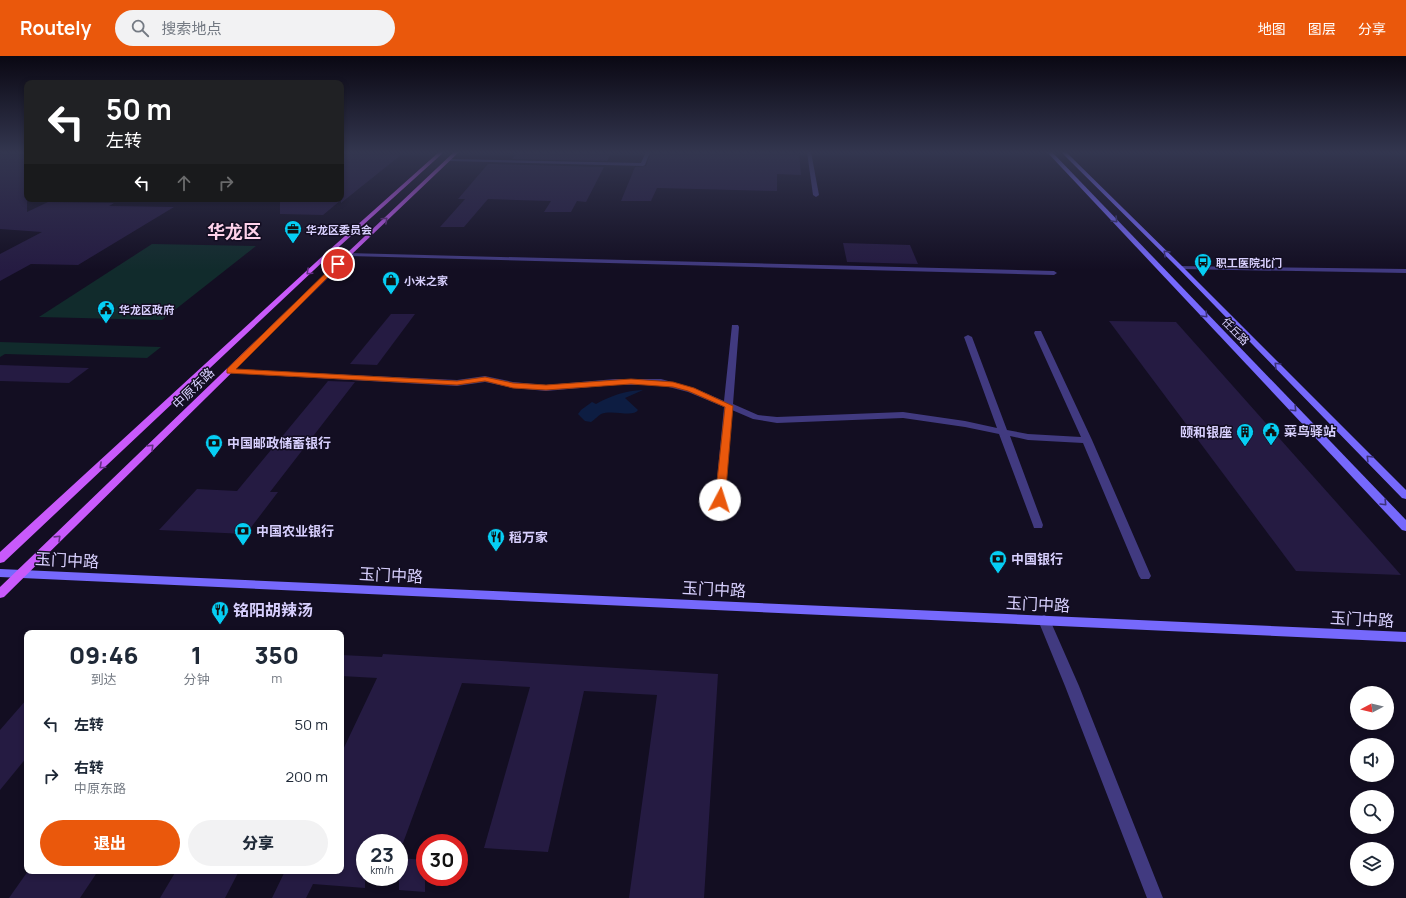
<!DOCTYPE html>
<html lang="zh">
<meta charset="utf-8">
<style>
body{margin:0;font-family:Manrope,"Noto Sans SC",sans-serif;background:#f2f2f3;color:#1f2937;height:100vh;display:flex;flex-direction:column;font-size:15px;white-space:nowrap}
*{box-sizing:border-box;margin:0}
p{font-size:13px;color:#747a83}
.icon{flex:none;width:22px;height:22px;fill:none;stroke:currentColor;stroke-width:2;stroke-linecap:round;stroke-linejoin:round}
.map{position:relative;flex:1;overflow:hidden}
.side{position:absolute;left:24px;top:574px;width:320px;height:244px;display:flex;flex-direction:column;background:#fff;border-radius:8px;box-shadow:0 2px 6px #0003}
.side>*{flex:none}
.guide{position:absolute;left:24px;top:24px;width:320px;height:122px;border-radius:8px;box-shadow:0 2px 6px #0003;background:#202124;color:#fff;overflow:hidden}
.needle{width:26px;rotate:263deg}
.buttons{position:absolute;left:1350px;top:630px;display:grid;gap:8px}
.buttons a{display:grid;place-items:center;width:44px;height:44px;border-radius:50%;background:#fff;box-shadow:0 2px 6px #0003;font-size:20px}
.speed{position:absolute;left:356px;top:778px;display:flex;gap:8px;font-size:20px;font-weight:700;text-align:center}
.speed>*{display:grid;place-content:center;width:52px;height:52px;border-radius:50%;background:#fff;box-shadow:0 2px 6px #0003;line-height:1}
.speed small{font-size:10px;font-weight:400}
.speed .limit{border:6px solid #d22;background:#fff;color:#111}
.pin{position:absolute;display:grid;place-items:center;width:34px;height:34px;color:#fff;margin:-17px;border:2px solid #fff;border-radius:50%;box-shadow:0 1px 4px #0007}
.me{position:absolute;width:44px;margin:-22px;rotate:5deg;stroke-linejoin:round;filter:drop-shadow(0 0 3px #0008)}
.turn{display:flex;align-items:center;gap:14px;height:84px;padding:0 16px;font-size:18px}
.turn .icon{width:52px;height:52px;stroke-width:2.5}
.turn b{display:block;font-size:28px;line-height:34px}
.lanes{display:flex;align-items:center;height:38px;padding:0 16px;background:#0003;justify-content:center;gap:20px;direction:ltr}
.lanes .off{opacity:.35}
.eta{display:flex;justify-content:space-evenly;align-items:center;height:68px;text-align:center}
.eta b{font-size:24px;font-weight:800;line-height:28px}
.action{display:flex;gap:8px;margin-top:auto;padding:8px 16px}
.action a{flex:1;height:46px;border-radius:24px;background:#ea580c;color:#fff;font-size:16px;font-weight:800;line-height:46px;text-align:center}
.action a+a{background:#f2f2f3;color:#1f2937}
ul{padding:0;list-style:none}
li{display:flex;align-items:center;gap:12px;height:52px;padding:0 16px}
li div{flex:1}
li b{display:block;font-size:15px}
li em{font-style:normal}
header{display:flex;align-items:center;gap:24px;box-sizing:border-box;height:56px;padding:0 20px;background:#ea580c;color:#fff}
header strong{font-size:19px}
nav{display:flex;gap:22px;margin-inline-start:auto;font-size:14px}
.search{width:280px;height:36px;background:#f2f2f3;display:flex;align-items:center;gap:10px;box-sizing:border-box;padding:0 14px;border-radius:22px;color:#747a83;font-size:15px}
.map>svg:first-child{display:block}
.green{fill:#112b2c}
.water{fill:#0d1d42}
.building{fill:#251b42}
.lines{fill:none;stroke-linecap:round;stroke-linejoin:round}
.street{fill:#413a80;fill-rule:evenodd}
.secondary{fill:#7669fc;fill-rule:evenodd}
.primary{fill:#c95afb;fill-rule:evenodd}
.oneway{stroke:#653084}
.oneway2{stroke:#3b3279}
.route{fill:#ea580c;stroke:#983908}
.labels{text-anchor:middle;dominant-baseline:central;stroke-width:3;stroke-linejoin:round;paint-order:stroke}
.far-poi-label{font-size:11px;font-weight:bold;fill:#d8d0fe;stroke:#130e22;text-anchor:start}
.far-street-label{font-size:11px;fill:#d8d0fe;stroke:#130e22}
.street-label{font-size:13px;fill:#d8d0fe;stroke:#130e22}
.poi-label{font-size:13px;font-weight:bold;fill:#d8d0fe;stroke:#130e22;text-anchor:start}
.near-street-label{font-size:16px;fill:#d8d0fe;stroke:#130e22}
.near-poi-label{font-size:16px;font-weight:bold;fill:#d8d0fe;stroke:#130e22;text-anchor:start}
.far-town-label{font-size:18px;font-weight:bold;fill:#fed2eb;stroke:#130e22}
</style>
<header>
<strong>Routely</strong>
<div class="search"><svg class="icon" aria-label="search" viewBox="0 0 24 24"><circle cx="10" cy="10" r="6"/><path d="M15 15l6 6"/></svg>搜索地点</div>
<nav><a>地图</a><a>图层</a><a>分享</a></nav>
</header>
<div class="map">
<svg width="1406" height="842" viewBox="0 0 1406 842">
<rect width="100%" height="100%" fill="#130e22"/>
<g class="green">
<polygon points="152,188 256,190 162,264 39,261"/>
<polygon points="0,286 161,291 147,302 5,298 0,301"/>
</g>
<path class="water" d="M643 334 625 342 638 354C633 362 613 353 601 358 598 360 594 364 591 366L585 365 578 358 581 354 592 346 596 348C612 339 625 335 643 334Z"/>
<g class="building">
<polygon points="0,96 27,96 27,156 48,146 114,147 109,150 174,151 78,209 31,208 0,225 0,198 42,176 0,173"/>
<polygon points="518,96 612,96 607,105 512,103"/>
<polygon points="651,96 799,96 801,119 777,118 777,135 657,132 651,145 621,145 635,111 646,110"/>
<polygon points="341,97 402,98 341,147 341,144 323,159 280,158 280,143 341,143"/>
<polygon points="488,108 490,108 604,111 586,146 577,145 571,156 544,156 551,145 488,143 464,171 440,171 465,143 458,143"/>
<polygon points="843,187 910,189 918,208 847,206"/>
<polygon points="391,258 415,258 377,309 350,308"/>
<polygon points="1109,265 1176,266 1401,519 1296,515"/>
<polygon points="0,309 89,312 69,327 0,325"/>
<polygon points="328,325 355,326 270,436 278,436 246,478 159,474 197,433 237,435"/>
<polygon points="383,598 718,618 704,842 629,842 657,639 584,635 548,796 484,792 530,631 462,627 403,787 365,787 365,832 313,828 306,842 272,842 285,815 341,815 341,698 377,622 341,620 341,599 382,601"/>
<polygon points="27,643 27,701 0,734 0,674"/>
<polygon points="399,802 425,804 425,836 399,834"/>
<polygon points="28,815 98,815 80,842 9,842"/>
<polygon points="176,815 239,815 225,842 160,842"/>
</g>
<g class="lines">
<g class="street">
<polygon points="646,96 650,96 645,109 643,110 448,105 446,104 448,103 641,107"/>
<polygon points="807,96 811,96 819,139 816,141 813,139"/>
<polygon points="347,197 1054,215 1057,217 1054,219 349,200 347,199"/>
<polygon points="1178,210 1406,213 1406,217 1180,213 1177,211"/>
<polygon points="732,269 738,269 739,271 733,348 758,359 777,361 903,356 965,365 997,372 964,281 968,279 972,281 1007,374 1028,378 1081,381 1034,277 1035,275 1041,275 1092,384 1151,520 1149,523 1141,523 1139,520 1083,387 1028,384 1010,380 1043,469 1042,472 1034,472 1033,469 999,378 965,371 903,362 777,367 753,363 732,354 725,444 720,447 715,444 724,351 688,336 661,329 615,329 546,335 513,332 485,326 457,330 229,317 225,315 229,313 457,324 485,320 513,326 546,329 615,323 661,323 694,332 724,345"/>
<polygon points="1044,559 1048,561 1050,564 1079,630 1163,842 1147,842 1065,630 1038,564 1040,561"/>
</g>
<g class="secondary">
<polygon points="1047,96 1052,96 1406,464 1406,475 1402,474"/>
<polygon points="1061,96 1066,96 1182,210 1406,434 1406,443 1402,442 1178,212"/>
<polygon points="0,513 1406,576 1406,586 0,521"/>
</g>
<g class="primary">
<polygon points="439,96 444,96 331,198 4,506 0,507 0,496 327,196"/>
<polygon points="454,96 459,96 351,199 4,541 0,542 0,531 347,197"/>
</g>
</g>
<defs><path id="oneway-chevron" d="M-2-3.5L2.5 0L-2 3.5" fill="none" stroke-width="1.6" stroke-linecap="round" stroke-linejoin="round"/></defs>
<g class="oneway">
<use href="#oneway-chevron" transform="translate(385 164) rotate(-43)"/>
<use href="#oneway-chevron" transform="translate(309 216) rotate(137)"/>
<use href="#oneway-chevron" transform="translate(151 391) rotate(-44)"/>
<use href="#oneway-chevron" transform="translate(102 410) rotate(137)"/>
<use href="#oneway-chevron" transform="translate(58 482) rotate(-44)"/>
</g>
<g class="oneway2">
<use href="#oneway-chevron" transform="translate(1115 164) rotate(46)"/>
<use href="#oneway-chevron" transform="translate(1166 197) rotate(-136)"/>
<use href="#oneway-chevron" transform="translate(1205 259) rotate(46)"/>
<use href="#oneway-chevron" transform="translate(1277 309) rotate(-135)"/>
<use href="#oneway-chevron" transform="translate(1294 353) rotate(46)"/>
<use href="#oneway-chevron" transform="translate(1369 402) rotate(-135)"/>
<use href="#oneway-chevron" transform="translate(1384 447) rotate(46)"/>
</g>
<linearGradient id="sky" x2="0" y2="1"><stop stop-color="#0a0813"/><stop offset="0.45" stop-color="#33364f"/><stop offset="1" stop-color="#33364f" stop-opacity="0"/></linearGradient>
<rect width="1406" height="214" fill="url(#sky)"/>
<polygon class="route" points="336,207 341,208 236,313 457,325 485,321 513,327 546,329 631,323 673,326 694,332 733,350 725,444 720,447 715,444 725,351 688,335 673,331 631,328 546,334 513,332 485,325 457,329 227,317 227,313"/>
<defs>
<symbol id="office-pin" viewBox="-11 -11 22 30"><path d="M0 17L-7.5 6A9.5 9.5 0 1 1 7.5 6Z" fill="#06cef4" stroke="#130e22"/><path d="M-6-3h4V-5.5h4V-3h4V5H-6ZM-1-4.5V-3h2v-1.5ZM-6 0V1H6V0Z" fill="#111"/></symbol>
<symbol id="bus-pin" viewBox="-11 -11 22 30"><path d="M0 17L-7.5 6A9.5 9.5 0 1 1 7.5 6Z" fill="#06cef4" stroke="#130e22"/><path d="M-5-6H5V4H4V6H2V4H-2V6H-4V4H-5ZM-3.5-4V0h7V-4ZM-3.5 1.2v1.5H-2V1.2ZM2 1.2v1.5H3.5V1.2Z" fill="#111"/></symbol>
<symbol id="shop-pin" viewBox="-11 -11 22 30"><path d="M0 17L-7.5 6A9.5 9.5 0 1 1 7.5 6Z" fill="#06cef4" stroke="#130e22"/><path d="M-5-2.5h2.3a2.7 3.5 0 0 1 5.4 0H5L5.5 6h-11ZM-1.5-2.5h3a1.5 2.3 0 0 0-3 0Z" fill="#111"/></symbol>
<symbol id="civic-pin" viewBox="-11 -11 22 30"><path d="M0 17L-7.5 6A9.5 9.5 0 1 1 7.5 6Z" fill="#06cef4" stroke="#130e22"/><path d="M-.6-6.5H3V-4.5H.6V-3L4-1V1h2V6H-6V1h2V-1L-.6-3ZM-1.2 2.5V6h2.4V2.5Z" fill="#111"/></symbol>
<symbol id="building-pin" viewBox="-11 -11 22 30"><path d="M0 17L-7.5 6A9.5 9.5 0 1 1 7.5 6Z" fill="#06cef4" stroke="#130e22"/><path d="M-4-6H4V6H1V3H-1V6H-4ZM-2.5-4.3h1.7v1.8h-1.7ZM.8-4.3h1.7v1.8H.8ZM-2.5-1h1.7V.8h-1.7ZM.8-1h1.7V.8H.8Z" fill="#111"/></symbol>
<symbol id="bank-pin" viewBox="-11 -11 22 30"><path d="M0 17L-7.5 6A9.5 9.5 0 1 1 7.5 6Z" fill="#06cef4" stroke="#130e22"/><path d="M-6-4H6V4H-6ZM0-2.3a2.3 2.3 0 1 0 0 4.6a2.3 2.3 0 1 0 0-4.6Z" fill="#111"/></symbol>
<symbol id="restaurant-pin" viewBox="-11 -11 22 30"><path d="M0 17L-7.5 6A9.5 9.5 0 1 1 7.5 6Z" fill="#06cef4" stroke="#130e22"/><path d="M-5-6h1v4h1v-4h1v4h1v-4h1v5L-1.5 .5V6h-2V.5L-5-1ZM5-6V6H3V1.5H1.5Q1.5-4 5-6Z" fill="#111"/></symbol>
</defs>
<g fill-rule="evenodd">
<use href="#office-pin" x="283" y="163" width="20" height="27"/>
<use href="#bus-pin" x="1193" y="196" width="20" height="27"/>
<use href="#shop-pin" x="381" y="214" width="20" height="27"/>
<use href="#civic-pin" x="96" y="243" width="20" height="27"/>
<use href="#civic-pin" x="1261" y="365" width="20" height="27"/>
<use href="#building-pin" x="1235" y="366" width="20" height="27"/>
<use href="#bank-pin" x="204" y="377" width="20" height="27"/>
<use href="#bank-pin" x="233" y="465" width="20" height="27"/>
<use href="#restaurant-pin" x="486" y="471" width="20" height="27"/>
<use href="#bank-pin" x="988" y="493" width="20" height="27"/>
<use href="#restaurant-pin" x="210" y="544" width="20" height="27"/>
</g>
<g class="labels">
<g class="far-poi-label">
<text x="306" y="173">华龙区委员会</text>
<text x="1216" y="206">职工医院北门</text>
<text x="404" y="224">小米之家</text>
<text x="119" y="253">华龙区政府</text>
</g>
<g class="far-street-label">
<text transform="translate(1236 275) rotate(46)">任丘路</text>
</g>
<g class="street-label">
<text transform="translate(193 332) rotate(-44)">中原东路</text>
</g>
<g class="poi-label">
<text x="1284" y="375">菜鸟驿站</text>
<text x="1232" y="376" text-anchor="end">颐和银座</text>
<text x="227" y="387">中国邮政储蓄银行</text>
<text x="256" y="475">中国农业银行</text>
<text x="509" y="481">稻万家</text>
<text x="1011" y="503">中国银行</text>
</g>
<g class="near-street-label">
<text transform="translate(67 504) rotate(3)">玉门中路</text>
<text transform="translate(391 519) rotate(3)">玉门中路</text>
<text transform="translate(714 533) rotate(3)">玉门中路</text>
<text transform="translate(1038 548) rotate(3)">玉门中路</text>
<text transform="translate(1362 563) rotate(3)">玉门中路</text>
</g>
<g class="near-poi-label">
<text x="233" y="554">铭阳胡辣汤</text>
</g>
<g class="far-town-label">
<text x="234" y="175">华龙区</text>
</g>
</g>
</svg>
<div class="buttons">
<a><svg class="needle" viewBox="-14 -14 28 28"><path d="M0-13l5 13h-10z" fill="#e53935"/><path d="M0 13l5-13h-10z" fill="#747a83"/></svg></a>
<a><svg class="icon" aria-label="sound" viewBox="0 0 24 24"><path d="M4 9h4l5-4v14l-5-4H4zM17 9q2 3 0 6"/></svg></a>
<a><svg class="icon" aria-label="search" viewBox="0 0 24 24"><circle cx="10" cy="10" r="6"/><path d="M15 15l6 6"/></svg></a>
<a><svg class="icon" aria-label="layers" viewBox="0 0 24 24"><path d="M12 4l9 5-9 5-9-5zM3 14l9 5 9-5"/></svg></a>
</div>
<div class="speed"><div>23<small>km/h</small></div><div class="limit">30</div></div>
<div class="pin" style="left:338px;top:208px;background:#d93025"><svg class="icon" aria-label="arrive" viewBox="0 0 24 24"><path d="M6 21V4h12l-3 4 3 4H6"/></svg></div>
<svg class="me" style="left:720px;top:444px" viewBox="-20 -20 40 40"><circle r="19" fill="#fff"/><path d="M0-13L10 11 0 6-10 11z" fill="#ea580c"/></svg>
<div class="guide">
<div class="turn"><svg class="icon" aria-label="left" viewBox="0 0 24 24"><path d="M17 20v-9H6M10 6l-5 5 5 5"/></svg><div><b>50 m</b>左转</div></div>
<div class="lanes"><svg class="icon" aria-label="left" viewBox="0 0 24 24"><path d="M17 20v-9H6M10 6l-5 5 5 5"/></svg><svg class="icon off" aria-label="ahead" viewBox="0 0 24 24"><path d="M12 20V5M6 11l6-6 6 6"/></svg><svg class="icon off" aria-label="right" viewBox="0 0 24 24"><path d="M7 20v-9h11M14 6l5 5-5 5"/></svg></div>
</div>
<section class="side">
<div class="eta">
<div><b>09:46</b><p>到达</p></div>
<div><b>1</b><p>分钟</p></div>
<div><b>350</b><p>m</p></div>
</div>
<ul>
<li><svg class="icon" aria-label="left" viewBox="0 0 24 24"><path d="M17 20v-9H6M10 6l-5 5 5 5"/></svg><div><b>左转</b></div><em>50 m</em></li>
<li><svg class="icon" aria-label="right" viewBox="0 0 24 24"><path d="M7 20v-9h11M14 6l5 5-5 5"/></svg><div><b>右转</b><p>中原东路</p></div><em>200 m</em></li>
</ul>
<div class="action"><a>退出</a><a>分享</a></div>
</section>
</div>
